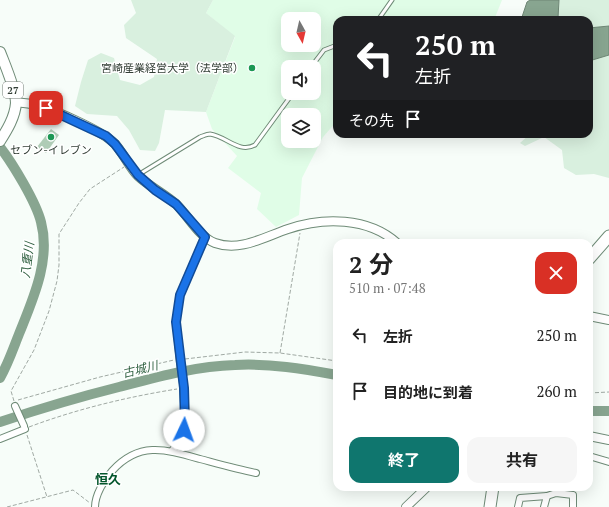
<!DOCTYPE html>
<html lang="ja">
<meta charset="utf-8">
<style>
body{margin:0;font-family:"PT Serif","Noto Sans JP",serif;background:#f6f6f6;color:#222;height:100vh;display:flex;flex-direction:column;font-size:15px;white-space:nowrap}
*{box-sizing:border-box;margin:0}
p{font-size:13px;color:#767676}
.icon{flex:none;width:22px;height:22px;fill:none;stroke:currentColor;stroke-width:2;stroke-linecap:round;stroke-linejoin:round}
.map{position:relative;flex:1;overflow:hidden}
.details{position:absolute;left:333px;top:239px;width:260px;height:252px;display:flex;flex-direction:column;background:#fff;border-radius:12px;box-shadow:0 4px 16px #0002}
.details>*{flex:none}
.banner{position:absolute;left:333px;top:16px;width:260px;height:122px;border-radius:12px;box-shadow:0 4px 16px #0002;background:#202124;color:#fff;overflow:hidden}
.needle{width:26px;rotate:172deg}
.tools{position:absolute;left:281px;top:12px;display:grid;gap:8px}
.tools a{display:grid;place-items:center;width:40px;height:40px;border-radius:8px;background:#fff;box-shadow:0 4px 16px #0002;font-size:20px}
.pin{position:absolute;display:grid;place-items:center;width:34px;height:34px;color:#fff;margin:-17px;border-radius:8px;box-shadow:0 2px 6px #0006}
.me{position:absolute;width:44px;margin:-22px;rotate:3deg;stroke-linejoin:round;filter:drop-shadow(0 0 3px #0008)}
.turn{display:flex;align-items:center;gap:14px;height:84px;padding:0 16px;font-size:18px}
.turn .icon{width:52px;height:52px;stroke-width:2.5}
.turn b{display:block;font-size:28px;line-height:34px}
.then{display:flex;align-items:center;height:38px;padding:0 16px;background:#0003;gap:8px;font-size:15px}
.round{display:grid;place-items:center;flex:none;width:42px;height:42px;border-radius:12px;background:#f6f6f6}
.headline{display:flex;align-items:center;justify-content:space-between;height:68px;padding:0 16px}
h1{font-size:24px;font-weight:700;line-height:30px}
.cta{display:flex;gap:8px;margin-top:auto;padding:8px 16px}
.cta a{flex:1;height:46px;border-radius:12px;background:#0f766e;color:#fff;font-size:16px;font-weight:700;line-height:46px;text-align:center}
.cta a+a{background:#f6f6f6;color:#222}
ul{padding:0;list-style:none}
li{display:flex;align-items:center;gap:12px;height:56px;padding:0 16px}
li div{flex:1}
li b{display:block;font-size:15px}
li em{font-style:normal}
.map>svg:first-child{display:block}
.built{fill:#e0fde7;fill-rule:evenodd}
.green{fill:#d9f0df}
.water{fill:#88a590;stroke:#6e8675}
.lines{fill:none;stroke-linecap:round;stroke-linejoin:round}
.river{stroke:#88a590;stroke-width:10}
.building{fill:#afccb6}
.service-casing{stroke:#6f8b77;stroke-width:5}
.minor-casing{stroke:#6f8b77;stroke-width:8}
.tertiary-casing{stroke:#6f8b77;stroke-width:10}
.primary-casing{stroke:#6f8b77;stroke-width:12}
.trunk-casing{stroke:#6f8b77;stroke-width:13}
.path{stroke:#a0a9a3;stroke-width:1;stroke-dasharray:4 2;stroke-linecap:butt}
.service{stroke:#fff;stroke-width:3}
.minor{stroke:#fff;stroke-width:6}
.tertiary{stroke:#fff;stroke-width:8}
.primary{stroke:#fff;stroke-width:10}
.trunk{stroke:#fff;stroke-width:11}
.route-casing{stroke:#114b97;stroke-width:10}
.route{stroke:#1a73e8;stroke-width:7}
.poi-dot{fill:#1c9754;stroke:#fff;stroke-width:1.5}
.labels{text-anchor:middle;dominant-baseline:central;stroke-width:3;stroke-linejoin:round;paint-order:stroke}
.shield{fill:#fff;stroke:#707872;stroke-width:1}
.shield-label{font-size:10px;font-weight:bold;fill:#323e35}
.poi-label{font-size:11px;fill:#323e35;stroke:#fff;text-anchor:end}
.water-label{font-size:12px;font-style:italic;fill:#316242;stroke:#fff}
.quarter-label{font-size:13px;font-weight:bold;fill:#04562c;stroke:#fff}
</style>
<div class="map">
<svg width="609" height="507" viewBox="0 0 609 507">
<rect width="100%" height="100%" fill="#f7fdf9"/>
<path class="built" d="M213 0H502L494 20H337V121L323 137 302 178 299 215 276 227 257 209 261 193 228 168 237 156 212 129 206 112 235 37 206 13ZM288 19H314V45H288ZM288 67H314V93H288ZM288 115H314V141H288Z"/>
<g class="green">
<polygon points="131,0 213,0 206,13 235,36 206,112 165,110 159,143 155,151 140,150 129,130 117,116 87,114 75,106 81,82 88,60 101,53 114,58 120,80 140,85 154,77 157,59 126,38 124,25 136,13"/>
<polygon points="559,0 609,0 609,26 589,28 589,20 561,20 558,19"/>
<polygon points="609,55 609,178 594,174 576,175 564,168 562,150 544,137 525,146 520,143 530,134 589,134 589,61"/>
</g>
<g class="water">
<polygon points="530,0 559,0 558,18 561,20 521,20 527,2"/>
<polygon points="609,26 609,55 589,61 589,28"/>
</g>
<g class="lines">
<g class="river">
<path d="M0 147C13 164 36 202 41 222 51 260 33 299 19 334 13 349 8 364 0 378"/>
<polyline points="589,411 609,411"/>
<path d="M0 422C39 409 79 397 119 387 157 377 196 366 235 365 269 363 304 369 337 375"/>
</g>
</g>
<polygon class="building" points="51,129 59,135 46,153 37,147"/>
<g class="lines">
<defs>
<g id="service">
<polyline points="378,20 392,0"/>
<polyline points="311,67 324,50 337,45"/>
<path d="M138 175 200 137C203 136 207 134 210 134 226 136 239 154 255 145L293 93"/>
</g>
<g id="minor">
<polyline points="15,406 24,426"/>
<polyline points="0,439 25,429"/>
<polyline points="172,451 180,439 185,423 183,384 180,363 176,322 180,295 205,237"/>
<polyline points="589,456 609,462"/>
<path d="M95 507C95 495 104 480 112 471 139 441 165 449 200 459 219 464 237 469 256 473"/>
<polyline points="518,507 520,498 547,496 556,493 573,495 573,507"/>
<polyline points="544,507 547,496"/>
</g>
<g id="tertiary">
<path d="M16 102C21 103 26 103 31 104 49 107 103 131 115 144 124 154 129 167 138 176 150 187 165 194 177 205 189 217 199 237 215 243 240 252 264 237 288 229 323 217 368 217 397 243"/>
<polyline points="589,316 609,320"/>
<polyline points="589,436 609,440"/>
<polyline points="406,507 427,487"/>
</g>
<path id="primary" d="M0 52C5 65 16 90 16 103 15 117 7 130 0 141"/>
<g id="trunk">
<polyline points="589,259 609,236"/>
<polyline points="490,507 493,487"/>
</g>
</defs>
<use href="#service" class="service-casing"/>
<use href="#minor" class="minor-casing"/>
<use href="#tertiary" class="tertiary-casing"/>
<use href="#primary" class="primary-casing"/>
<use href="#trunk" class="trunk-casing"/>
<g class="path">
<polyline points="280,353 300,233"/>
<polyline points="185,359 245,352 280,353 337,361"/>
<polyline points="589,393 609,392"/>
<polyline points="18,400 100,377 174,360"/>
<polyline points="14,401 11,391 34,350 49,311 57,281 59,265 59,234 79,203 90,189 124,167"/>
<path d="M29 427C77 409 127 397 177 389"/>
<polyline points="27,435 47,497"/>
<polyline points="7,507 73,490 90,503"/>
</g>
<use href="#service" class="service"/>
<use href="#minor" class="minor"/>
<use href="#tertiary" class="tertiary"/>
<use href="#primary" class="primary"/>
<use href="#trunk" class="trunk"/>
</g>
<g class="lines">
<defs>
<polyline id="route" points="46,108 106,136 115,144 138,175 155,190 176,204 205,237 180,295 176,322 184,388 185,423 184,430"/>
</defs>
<use href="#route" class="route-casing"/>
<use href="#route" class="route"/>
</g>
<g class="poi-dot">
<circle cx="252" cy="68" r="4"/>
<circle cx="51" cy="137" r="4"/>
</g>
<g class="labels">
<rect class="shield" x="3" y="82" width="20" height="16" rx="3"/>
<g class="shield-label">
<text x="13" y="90">27</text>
</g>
<g class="poi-label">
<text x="244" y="68">宮崎産業経営大学（法学部）</text>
<text x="51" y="150" text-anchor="middle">セブン-イレブン</text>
</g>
<g class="water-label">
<text transform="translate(27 260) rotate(-83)">八重川</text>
<text transform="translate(140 369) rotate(-14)">古城川</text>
</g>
<g class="quarter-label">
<text x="108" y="479">恒久</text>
</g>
</g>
</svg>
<div class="tools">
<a><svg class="needle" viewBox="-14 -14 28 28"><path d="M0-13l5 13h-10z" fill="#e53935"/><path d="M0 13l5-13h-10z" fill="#767676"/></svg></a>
<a><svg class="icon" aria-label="sound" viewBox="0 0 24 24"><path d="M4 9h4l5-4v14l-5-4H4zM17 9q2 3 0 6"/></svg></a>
<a><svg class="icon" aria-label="layers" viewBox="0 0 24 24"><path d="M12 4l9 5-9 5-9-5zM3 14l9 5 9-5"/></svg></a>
</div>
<div class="pin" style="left:46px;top:108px;background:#d93025"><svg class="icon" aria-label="arrive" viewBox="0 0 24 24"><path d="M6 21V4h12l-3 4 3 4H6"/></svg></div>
<svg class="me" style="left:184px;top:430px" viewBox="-20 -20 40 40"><circle r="19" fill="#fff"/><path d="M0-13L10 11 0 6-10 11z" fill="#1a73e8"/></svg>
<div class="banner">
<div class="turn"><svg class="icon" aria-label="left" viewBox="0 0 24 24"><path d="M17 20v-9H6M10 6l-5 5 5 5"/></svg><div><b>250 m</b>左折</div></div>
<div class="then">その先<svg class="icon" aria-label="arrive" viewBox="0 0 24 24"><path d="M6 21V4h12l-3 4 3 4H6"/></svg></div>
</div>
<section class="details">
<div class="headline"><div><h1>2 分</h1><p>510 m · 07:48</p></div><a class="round" style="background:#d93025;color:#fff"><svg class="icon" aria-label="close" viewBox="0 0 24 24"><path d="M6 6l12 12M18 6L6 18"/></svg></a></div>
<ul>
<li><svg class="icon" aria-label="left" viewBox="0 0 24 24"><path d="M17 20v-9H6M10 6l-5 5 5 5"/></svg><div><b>左折</b></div><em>250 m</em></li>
<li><svg class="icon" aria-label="arrive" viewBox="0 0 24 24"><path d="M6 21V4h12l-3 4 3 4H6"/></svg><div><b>目的地に到着</b></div><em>260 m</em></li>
</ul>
<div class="cta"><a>終了</a><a>共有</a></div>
</section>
</div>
